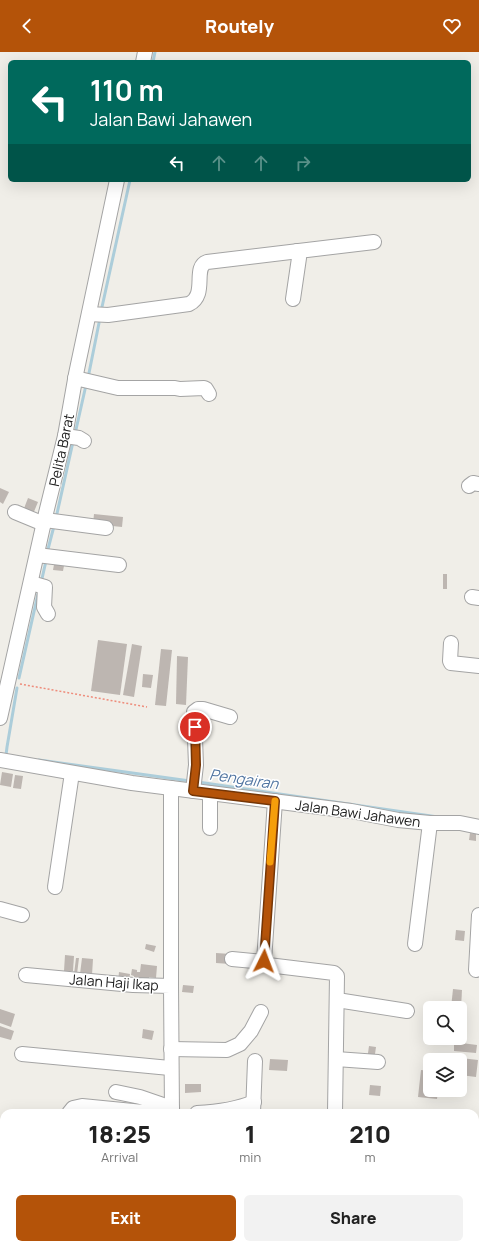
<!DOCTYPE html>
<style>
body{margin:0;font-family:Manrope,sans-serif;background:#f2f2f2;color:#222;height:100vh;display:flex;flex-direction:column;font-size:15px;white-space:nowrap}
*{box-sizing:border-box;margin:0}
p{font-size:13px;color:#767676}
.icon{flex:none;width:22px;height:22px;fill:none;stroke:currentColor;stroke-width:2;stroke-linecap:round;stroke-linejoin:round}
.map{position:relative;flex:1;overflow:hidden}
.sheet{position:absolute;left:0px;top:1057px;width:479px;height:140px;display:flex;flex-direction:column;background:#fff;border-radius:12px 12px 0 0;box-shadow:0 4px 16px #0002}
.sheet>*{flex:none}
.banner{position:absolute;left:8px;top:8px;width:463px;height:122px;border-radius:6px;box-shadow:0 4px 16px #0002;background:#00695c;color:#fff;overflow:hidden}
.buttons{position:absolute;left:423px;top:949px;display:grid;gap:8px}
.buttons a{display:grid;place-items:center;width:44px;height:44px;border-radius:6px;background:#fff;box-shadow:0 4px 16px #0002;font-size:20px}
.pin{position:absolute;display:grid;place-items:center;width:34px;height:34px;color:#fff;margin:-17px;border:2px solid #fff;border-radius:50%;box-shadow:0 1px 4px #0007}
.me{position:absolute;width:44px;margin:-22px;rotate:3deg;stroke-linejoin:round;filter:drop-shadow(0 0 3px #0008)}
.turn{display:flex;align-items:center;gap:14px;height:84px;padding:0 16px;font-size:18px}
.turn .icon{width:52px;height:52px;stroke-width:2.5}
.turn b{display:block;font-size:28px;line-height:34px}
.lanes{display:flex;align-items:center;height:38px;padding:0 16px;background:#0003;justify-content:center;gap:20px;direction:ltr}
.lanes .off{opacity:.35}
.eta{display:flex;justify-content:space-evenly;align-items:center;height:68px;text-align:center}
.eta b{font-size:24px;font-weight:800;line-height:28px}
.cta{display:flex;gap:8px;margin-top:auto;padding:8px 16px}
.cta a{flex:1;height:46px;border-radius:6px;background:#b45309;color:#fff;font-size:16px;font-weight:800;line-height:46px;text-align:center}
.cta a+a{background:#f2f2f2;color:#222}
header{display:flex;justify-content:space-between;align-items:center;height:52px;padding:0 16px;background:#b45309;color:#fff;font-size:18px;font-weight:800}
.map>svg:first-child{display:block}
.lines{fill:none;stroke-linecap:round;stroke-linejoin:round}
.stream{stroke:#accdda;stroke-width:3}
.building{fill:#bdb6b1}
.minor-casing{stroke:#a4a4a4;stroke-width:16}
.path{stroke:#ee8c7b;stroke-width:1.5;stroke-dasharray:2 2;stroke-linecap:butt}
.minor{stroke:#fff;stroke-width:14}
.route-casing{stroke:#753606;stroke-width:10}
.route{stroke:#b45309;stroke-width:7}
.slow{stroke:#f59e0b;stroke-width:7}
.labels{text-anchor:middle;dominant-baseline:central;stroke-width:3;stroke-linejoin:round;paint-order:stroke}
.street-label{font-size:14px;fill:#202020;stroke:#fff}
.water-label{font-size:15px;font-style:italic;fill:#5175a1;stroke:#fff}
</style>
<header><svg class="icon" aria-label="back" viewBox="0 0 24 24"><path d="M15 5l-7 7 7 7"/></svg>Routely<svg class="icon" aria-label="heart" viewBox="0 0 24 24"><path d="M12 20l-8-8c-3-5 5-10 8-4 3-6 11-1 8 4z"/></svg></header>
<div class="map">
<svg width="479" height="1197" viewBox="0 0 479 1197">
<rect width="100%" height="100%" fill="#f0eee8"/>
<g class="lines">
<g class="stream">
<polyline points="153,10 155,0"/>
<polyline points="102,255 130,128"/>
<polyline points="88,326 99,271"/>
<polyline points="75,382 86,333"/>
<polyline points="56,466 73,390"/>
<polyline points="47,501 54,474"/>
<polyline points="41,531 46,509"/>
<polyline points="19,626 38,542"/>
<polyline points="8,704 6,703 7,695 17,636"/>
<polyline points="39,708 190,729"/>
<polyline points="198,730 438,765"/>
</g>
</g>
<g class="building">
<polygon points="0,436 9,440 3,452 0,450"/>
<polygon points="28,446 38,450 33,462 23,459"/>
<polygon points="94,462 123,465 122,475 93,472"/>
<polygon points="55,507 65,508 63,519 53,518"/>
<rect x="443" y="522" width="4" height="15"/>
<polygon points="98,588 127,592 120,643 91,639"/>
<polygon points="132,592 142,594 134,645 123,643"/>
<polygon points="161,597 172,598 166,654 155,653"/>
<polygon points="177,604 188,605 186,653 176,652"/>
<polygon points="143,622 153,623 151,636 142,635"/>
<polygon points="2,720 13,722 11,735 0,733"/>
<polygon points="15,723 23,724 21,737 13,736"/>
<polygon points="470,781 476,782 476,789 469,788"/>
<polygon points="456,878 465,879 464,889 455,888"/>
<polygon points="146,892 156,894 154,900 145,897"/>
<polygon points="216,901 231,902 230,912 216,911"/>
<polygon points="65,903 74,904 73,919 64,919"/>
<polygon points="76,906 79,906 77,922 74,922"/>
<polygon points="82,906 93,907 92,923 80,922"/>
<polygon points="141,912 157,914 156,926 149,925 149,929 134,927 134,924 131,923 132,917 137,918 137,920 140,920"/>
<polygon points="119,920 130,922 128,932 118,930"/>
<polygon points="183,933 194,934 193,941 182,940"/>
<polygon points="453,937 462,938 461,956 451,956"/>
<polygon points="0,957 15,962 11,975 0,971"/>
<polygon points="0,974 14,979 11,988 0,985"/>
<polygon points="143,977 154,979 152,988 142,986"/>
<polygon points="454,990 477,993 476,1001 454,999"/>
<polygon points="369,994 376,995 374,1009 367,1008"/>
<polygon points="452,1005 478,1008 476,1025 460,1023 460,1008 452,1008"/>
<polygon points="270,1007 288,1008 287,1019 269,1018"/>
<polygon points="421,1018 430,1019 430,1038 438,1038 437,1047 418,1045"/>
<polygon points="185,1032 201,1032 201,1040 185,1041"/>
<polygon points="370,1033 381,1034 380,1044 369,1043"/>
<rect x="79" y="1193" width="14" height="4"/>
<polygon points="193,1193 198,1193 198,1195 210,1195 210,1197 188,1197 188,1195 193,1195"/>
<polygon points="228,1193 244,1195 244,1197 227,1197"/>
</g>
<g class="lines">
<defs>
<g id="minor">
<polyline points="143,10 145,0"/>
<polyline points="293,247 299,206 297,199"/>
<path d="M89 262 108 263 189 252C208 243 192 215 207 210L374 190"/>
<polyline points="75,326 118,336 175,336 180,337 204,336 206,337 209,342"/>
<polyline points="65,384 79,386 84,389"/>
<polyline points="469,434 473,431 479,432"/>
<polyline points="15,460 44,472"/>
<polyline points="45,468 106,476"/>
<polyline points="37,503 119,513"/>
<polyline points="31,531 45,535 44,555 48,562"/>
<polyline points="472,545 479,546"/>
<polyline points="451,591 450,609 451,611 479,614"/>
<polyline points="0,666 46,461 65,384 76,322 117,128"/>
<polyline points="0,708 132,731 351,759 398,768 430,771 460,771 479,775"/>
<polyline points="171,736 171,934"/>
<polyline points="193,739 196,713 194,660 198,657 203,657 230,665"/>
<polyline points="210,741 210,776"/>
<polyline points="275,749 264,909 268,913 334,921 337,924 335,1061"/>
<polyline points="55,835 72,721"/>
<polyline points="0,857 22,863"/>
<polyline points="415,892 430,771"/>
<polyline points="232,907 264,910"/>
<polyline points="476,918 479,863"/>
<polyline points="26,923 133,933 171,934 172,1061"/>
<polyline points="337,948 407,959"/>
<polyline points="171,997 227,998 240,992 251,979 261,960"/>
<polyline points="22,1002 170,1016"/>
<polyline points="336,1007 378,1010"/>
<polyline points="116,1040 140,1045 172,1056"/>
<polyline points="69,1061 73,1056 82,1054 153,1061"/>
<path d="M197 1061C216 1060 235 1058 254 1050"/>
<polyline points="253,1061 255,1009"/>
<polyline points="475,1178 479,1178"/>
<polyline points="51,1193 51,1197"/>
<polyline points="171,1193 171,1197"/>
<polyline points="252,1197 252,1193"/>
<polyline points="332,1197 332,1193"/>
</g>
</defs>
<use href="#minor" class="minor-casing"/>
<polyline class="path" points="20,632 147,655"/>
<use href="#minor" class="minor"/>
</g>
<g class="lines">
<defs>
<polyline id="route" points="195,675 196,713 193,739 275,749 264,909"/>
</defs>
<use href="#route" class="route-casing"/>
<use href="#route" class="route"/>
<polyline class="slow" points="270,810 275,749"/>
</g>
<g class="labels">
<g class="street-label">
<text transform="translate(61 398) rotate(-78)">Pelita Barat</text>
<text transform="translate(358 761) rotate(8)">Jalan Bawi Jahawen</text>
<text transform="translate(114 930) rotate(4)">Jalan Haji Ikap</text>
</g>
<g class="water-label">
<text transform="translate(244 727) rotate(8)">Pengairan</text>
</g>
</g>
</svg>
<div class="buttons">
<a><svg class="icon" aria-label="search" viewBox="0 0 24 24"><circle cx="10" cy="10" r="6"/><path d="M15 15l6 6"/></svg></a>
<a><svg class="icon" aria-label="layers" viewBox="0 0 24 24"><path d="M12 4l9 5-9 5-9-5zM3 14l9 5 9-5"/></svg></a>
</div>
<div class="pin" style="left:195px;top:675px;background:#d93025"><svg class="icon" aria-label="arrive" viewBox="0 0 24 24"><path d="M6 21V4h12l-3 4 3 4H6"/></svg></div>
<svg class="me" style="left:264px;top:909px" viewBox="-20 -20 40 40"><path d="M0-17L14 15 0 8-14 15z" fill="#b45309" stroke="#fff" stroke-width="4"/></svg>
<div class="banner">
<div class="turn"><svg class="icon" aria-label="left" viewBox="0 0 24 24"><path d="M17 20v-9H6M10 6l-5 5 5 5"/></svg><div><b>110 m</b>Jalan Bawi Jahawen</div></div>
<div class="lanes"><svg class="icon" aria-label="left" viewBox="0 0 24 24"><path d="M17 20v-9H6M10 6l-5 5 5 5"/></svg><svg class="icon off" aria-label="ahead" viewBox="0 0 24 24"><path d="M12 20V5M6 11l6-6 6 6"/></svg><svg class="icon off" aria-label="ahead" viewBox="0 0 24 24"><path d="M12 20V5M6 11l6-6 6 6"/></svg><svg class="icon off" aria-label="right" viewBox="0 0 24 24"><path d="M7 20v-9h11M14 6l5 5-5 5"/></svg></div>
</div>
<section class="sheet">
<div class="eta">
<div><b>18:25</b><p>Arrival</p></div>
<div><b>1</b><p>min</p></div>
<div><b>210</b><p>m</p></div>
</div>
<div class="cta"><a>Exit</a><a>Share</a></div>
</section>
</div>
